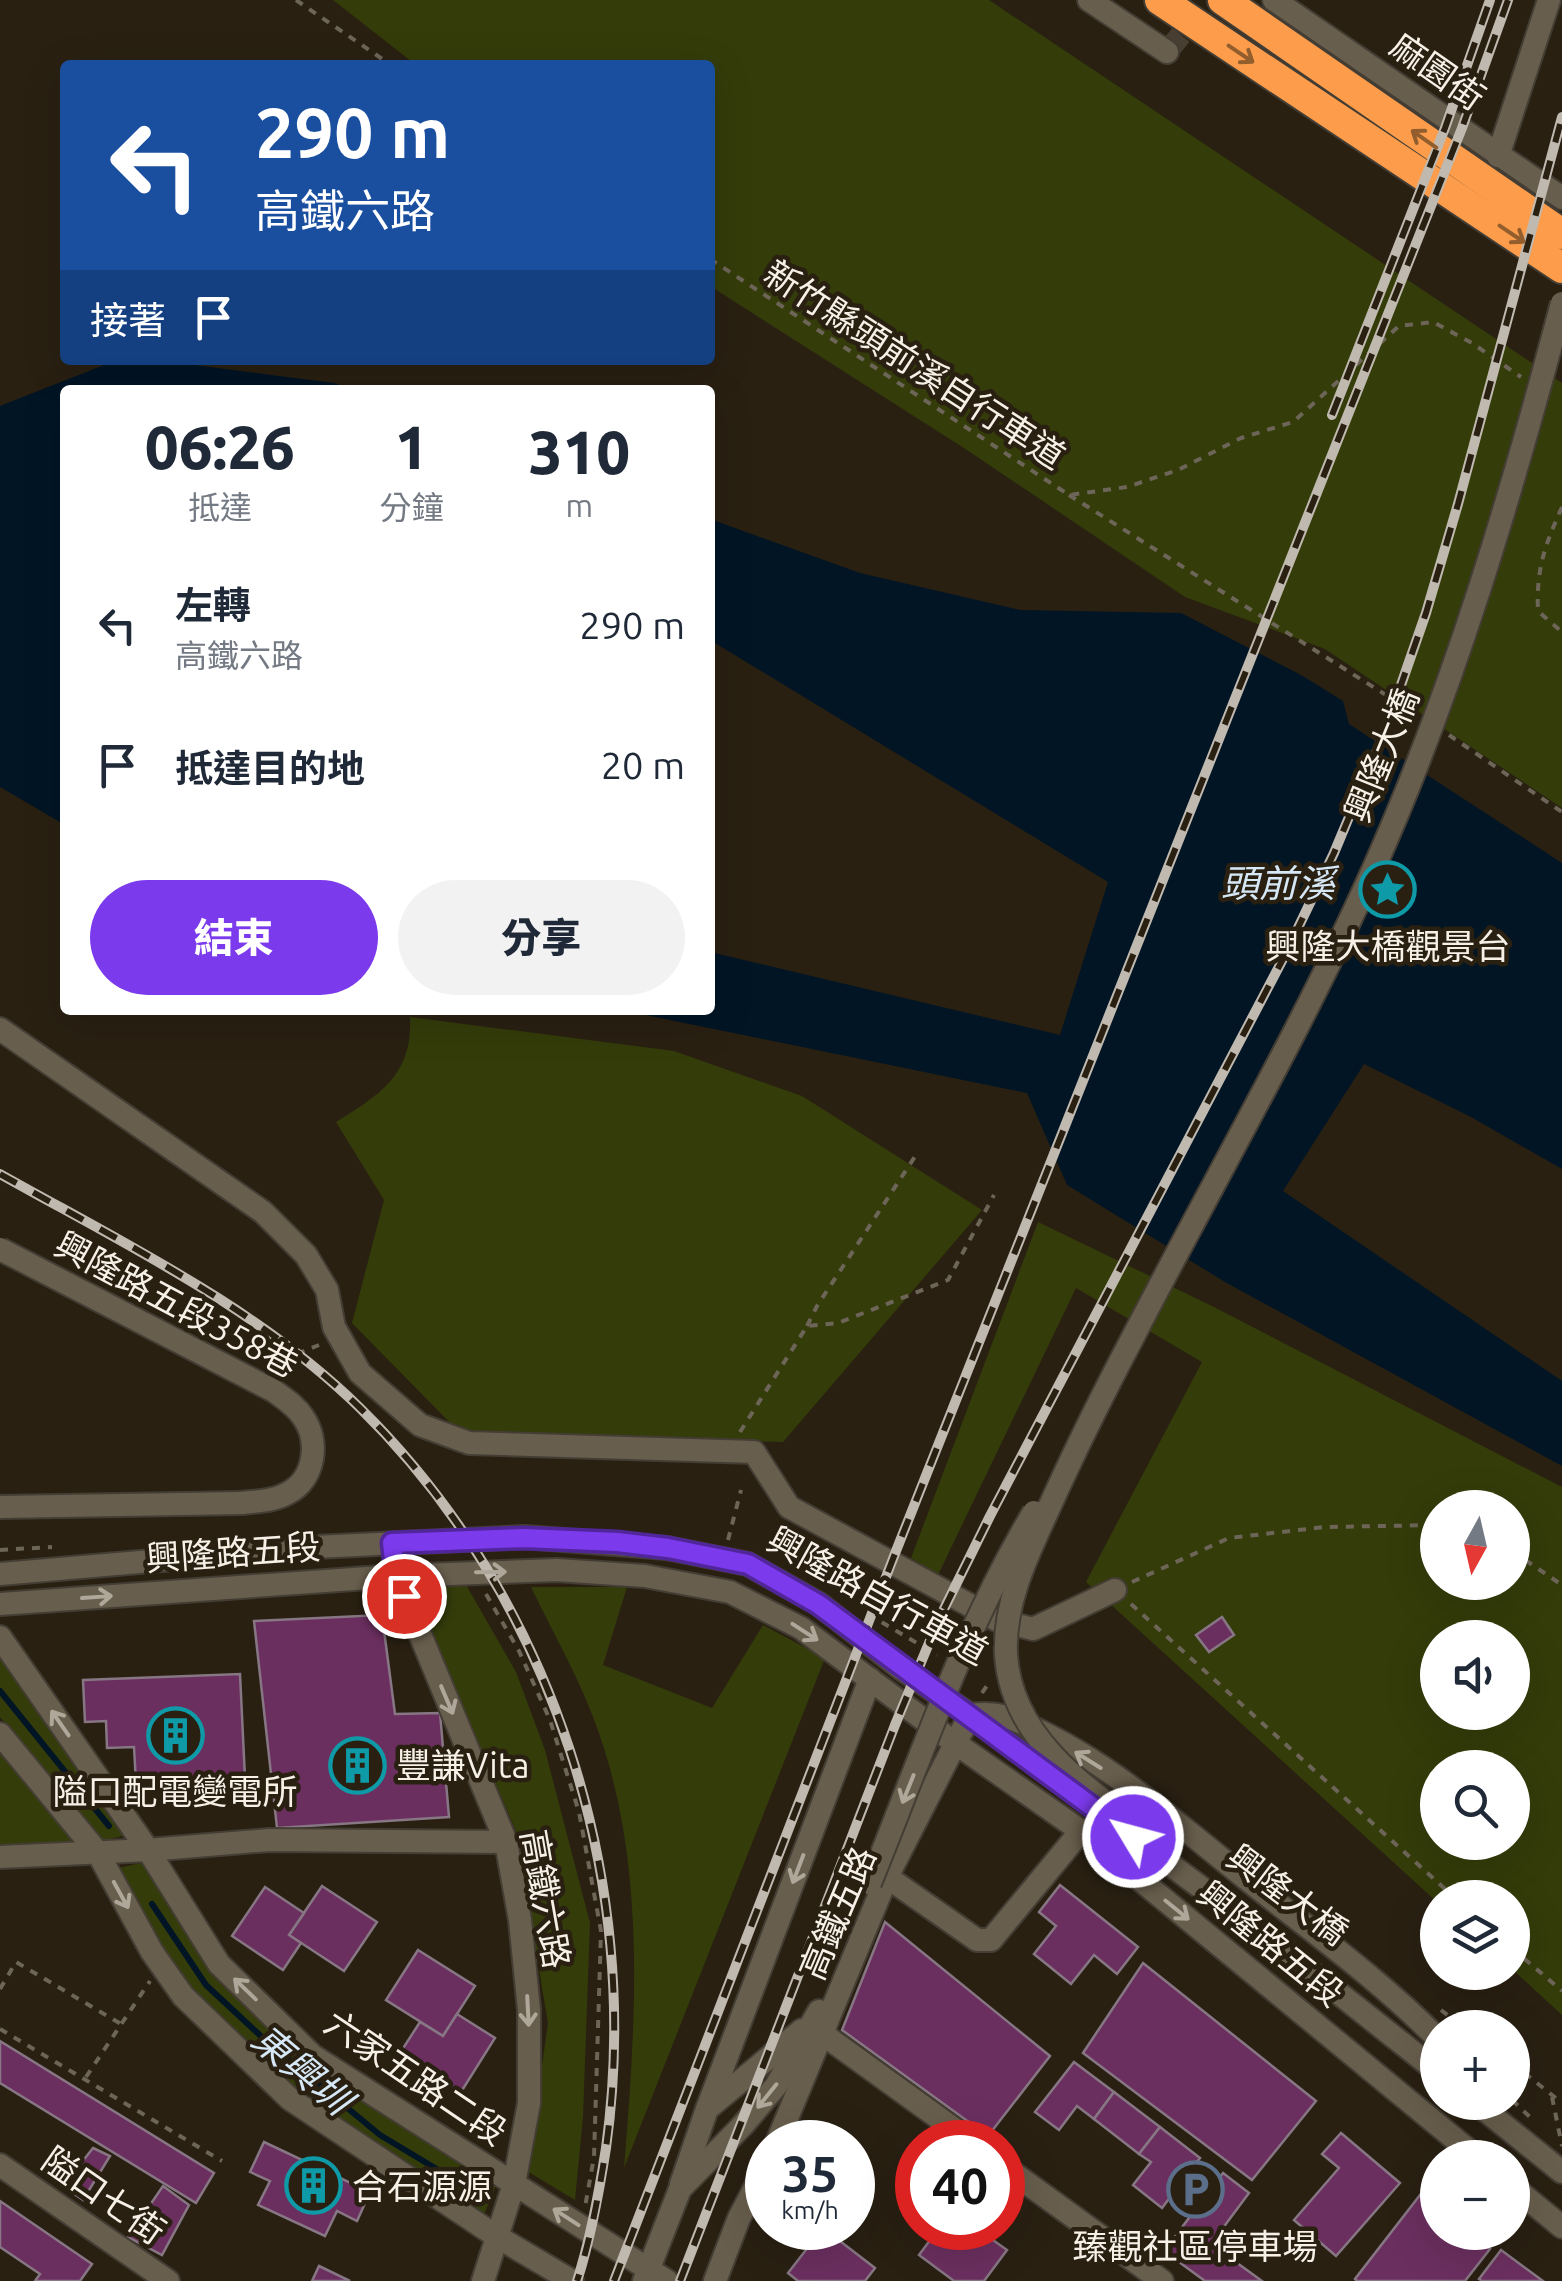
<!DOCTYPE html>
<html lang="zh-TW">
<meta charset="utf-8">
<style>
body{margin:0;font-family:Ubuntu,"Noto Sans TC",sans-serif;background:#f2f2f3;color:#1f2937;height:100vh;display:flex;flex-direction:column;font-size:38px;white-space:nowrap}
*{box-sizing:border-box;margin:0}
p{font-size:32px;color:#747a83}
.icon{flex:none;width:55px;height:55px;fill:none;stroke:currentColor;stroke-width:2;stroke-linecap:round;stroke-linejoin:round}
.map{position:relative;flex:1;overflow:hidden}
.side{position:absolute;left:60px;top:385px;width:655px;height:630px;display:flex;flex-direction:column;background:#fff;border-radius:10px;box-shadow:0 10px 40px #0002}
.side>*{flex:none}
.hud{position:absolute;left:60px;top:60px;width:655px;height:305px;border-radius:10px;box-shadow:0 10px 40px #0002;background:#1a4fa0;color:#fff;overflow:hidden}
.needle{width:65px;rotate:188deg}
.controls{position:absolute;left:1420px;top:1490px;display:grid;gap:20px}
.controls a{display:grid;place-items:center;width:110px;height:110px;border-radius:50%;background:#fff;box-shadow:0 10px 40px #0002;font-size:50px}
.speed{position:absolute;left:745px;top:2120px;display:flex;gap:20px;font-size:50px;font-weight:700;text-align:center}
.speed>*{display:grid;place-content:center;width:130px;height:130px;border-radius:50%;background:#fff;box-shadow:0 10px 40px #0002;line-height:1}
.speed small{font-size:25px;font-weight:400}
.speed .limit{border:15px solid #d22;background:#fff;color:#111}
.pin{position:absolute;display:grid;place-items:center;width:85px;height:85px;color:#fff;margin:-42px;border:5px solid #fff;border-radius:50%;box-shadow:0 2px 10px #0007}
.me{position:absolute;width:110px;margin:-55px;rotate:307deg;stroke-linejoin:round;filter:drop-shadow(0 0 8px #0008)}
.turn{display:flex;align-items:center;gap:35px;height:210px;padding:0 30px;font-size:45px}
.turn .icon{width:130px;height:130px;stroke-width:2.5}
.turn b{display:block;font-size:70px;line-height:85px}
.then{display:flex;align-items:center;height:95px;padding:0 30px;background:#0003;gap:20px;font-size:38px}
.eta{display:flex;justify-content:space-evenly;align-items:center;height:170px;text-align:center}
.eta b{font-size:60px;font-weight:800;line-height:70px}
.primary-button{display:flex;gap:20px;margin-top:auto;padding:20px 30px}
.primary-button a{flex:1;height:115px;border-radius:60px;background:#7c3aed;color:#fff;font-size:40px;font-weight:800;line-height:115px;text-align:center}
.primary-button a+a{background:#f2f2f3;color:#1f2937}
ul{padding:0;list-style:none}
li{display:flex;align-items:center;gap:30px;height:140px;padding:0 30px}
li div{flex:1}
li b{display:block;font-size:38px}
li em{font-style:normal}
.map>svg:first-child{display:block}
.green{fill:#343c0a;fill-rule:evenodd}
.water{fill:#011525}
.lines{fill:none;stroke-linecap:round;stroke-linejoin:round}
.stream{stroke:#011525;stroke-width:6}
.building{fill:#6b2f5f;stroke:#877683;stroke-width:2.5}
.minor-tunnel{stroke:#483f32;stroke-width:22;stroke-dasharray:22 11;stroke-linecap:butt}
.minor-casing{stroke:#433d34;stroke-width:26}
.highway-casing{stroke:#433d34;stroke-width:34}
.path{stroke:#6d6558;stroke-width:4;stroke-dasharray:8 8;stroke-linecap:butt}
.minor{stroke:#685e4d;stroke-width:22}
.highway{stroke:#fd9d4b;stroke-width:30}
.rail-casing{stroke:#c0b9af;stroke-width:10}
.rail{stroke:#292012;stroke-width:6;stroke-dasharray:19;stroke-linecap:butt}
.minor-bridge-casing{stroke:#433d34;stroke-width:26;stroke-linecap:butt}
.minor-bridge{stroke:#685e4d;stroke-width:22}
.oneway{stroke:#935e2e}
.oneway2{stroke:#afa79a}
.route-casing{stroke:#51269a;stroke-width:25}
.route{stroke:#7c3aed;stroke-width:18}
.labels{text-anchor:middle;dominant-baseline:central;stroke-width:9;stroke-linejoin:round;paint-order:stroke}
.street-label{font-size:35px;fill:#f6f0e7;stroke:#292012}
.poi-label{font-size:35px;fill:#f6f0e7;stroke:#292012}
.water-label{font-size:38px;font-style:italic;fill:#d6e7f6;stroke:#292012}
</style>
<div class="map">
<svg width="1562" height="2281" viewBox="0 0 1562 2281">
<rect width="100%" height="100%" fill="#292012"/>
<g class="green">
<polygon points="333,0 989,0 1562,383 1562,808 1325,649 1185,597 967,450 710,286 710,65 416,65"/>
<path d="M410 1017 674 1051 802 1096 982 1210 783 1442 461 1434 352 1323 384 1200 336 1122C381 1094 413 1074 410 1017Z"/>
<path d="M1038 1222 1212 1306 1562 1487V2015L1513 1970 1512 1898H1438L1437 1902 1086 1582 1202 1362 1076 1288 938 1575 911 1558ZM1438 1508H1512V1582H1438ZM1438 1638H1512V1712H1438ZM1438 1768H1512V1842H1438Z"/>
<polygon points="465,1583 516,1672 545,1750 590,1923 583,2117 575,2200 527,2171 548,2023 516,1831 413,1591"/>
<path d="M531 1587H627L603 1665 712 1708 763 1625 825 1658 624 2168C636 2020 648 1858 593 1717 576 1672 551 1629 531 1587Z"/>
<polygon points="0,1658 126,1835 99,1842 0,1717"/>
<polygon points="0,1749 79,1846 0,1846"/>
<polygon points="145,1862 212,1972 496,2185 484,2215 306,2100 187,1986 114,1869"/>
</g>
<g class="water">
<polygon points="117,360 156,360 334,383 353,390 65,390 65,825 0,787 0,406"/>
<polygon points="710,519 860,573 1020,610 1181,613 1301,675 1343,701 1349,724 1562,863 1562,1169 1471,1117 1364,1064 1283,1191 1562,1381 1562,1466 1225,1282 1067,1185 1027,1093 621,1010 710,1010 710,952 1060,1035 1108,882 710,640"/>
</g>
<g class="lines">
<g class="stream">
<polyline points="0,1691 109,1826"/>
<polyline points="152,1904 206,1985 264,2039 380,2135 485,2198"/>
</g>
</g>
<g class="building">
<polygon points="382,1615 395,1714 440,1713 449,1817 277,1828 254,1621"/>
<polygon points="1222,1617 1234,1635 1209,1652 1196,1635"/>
<polygon points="240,1674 245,1778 136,1783 134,1747 107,1748 106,1721 85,1722 83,1680"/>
<polygon points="1060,1885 1138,1947 1117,1974 1094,1955 1071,1984 1034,1954 1056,1926 1039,1912"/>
<polygon points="322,1886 377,1922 344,1971 289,1935"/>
<polygon points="265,1887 304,1913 289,1935 301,1943 283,1970 232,1936"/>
<polygon points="885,1922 1050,2056 988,2136 842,2030"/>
<polygon points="418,1950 475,1986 443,2036 386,2000"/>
<polygon points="1143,1963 1316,2101 1252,2180 1083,2053"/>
<polygon points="457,2014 495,2038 461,2092 400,2053 420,2022 443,2036"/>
<polygon points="0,2041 214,2173 196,2203 0,2083"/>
<polygon points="1074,2062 1114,2092 1094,2119 1077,2106 1059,2130 1035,2112"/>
<polygon points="1114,2092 1160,2127 1139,2154 1094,2119"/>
<polygon points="1160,2127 1200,2158 1162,2208 1133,2185 1151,2162 1139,2154"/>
<polygon points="1341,2133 1400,2183 1336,2256 1294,2220 1339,2168 1322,2154"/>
<polygon points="264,2142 370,2192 357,2221 337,2211 325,2236 258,2205 270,2181 250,2172"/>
<polygon points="93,2148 110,2156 83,2200 63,2186"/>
<polygon points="1223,2173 1249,2193 1211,2244 1262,2281 1205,2281 1164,2251"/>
<polygon points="163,2186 189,2205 162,2255 128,2237"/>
<polygon points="1420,2195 1438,2209 1438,2232 1468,2232 1490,2249 1465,2281 1357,2281 1355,2279"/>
<polygon points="0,2201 92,2264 80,2281 35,2281 40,2274 0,2247"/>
<polygon points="823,2228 875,2268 865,2281 798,2281 788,2273"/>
<polygon points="939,2228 987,2228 983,2233 1007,2250 984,2281 954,2281 919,2255"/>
<polygon points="1501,2250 1543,2281 1482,2281 1479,2279"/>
<polygon points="319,2266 350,2281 312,2281"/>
</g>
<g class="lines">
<polyline class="minor-tunnel" points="1167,52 1209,0"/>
<defs>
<g id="minor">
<polyline points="1089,0 1167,52"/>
<polyline points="1274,0 1562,198"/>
<polyline points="1498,156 1549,0"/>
<polyline points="0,1029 263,1212 306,1255 327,1290 334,1327 360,1373 420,1425 469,1443 754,1452 789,1507 997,1620 1033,1629 1115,1590"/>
<polyline points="0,1507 242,1503"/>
<polyline points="394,1566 396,1576 506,1842 520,1920 529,2010 529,2103 514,2184 483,2281"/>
<polyline points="0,1574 315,1547 525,1537 667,1548 748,1564 819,1604 902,1669 970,1715 1278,1945 1438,2072"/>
<polyline points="0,1604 396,1576 557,1570 645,1576 730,1592 801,1628 955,1743 1081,1831 1478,2158"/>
<polyline points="0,1637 148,1850 219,1964 313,2056 667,2281"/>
<polyline points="0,1734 98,1853 152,1952 183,1996 290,2099 496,2236 572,2281"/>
<polyline points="0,1857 148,1850 269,1840 506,1842"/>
<polyline points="887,1877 977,1940 991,1940 1081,1831"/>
<polyline points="824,2035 972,2142"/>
<polyline points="1475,2102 1562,2172"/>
<polyline points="707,2109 870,1679"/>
<path d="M777 2142 887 1877 970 1715C987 1713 999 1714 1015 1720 1102 1755 1176 1823 1249 1881 1313 1932 1380 1980 1438 2039"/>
<polyline points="0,2165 168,2281"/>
<polyline points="1002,2165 1162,2281"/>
<polyline points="681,2184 707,2109 802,2030"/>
<polyline points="1512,2186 1562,2227"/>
<polyline points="644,2281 680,2189 743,2125 776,2086 819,2011"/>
<polyline points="715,2281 739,2218 768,2163"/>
</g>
<g id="highway">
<polyline points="1160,0 1562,268"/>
<polyline points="1223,0 1562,234"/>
</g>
</defs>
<use href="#minor" class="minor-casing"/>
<use href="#highway" class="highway-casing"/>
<g class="path">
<polyline points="296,0 391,65"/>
<polyline points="710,259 1069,495 1127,487 1178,470 1241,438 1293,422 1399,326 1433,322 1472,343 1521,377"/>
<polyline points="1069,495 1416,714"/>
<path d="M1562 507C1545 545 1536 569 1538 611L1562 632"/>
<polyline points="1449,735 1562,812"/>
<polyline points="807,1326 817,1306 918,1152"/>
<polyline points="271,1370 276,1362 319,1345"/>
<polyline points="740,1432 807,1326 838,1323 948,1280 994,1195"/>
<polyline points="728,1540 741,1490"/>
<polyline points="0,1550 52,1547"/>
<polyline points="1512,1551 1562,1585"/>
<polyline points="1132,1582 1229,1538 1325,1527 1438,1525"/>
<polyline points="486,1594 519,1651 550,1720 579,1812 601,1931 594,2157 585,2207"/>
<polyline points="1131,1604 1455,1898"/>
<polyline points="868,1614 937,1655"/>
<polyline points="982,1693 988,1684"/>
<polyline points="1512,1948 1562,1991"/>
<polyline points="0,1989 16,1962 121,2024"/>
<polyline points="1441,2010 1464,2028"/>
<polyline points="0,2029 222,2161"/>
<polyline points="1512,2063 1562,2103"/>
<polyline points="86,2077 150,1981"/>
<polyline points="1552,2097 1562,2146"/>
<polyline points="1512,2100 1533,2120"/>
</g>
<use href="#minor" class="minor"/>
<use href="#highway" class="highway"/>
<defs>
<g id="rail">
<polyline points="1332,415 1445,128 1490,0"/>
<path d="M0 1174C123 1243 258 1308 360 1408 554 1599 643 1881 606 2148 599 2193 591 2238 577 2281"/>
<polyline points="614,2281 896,1551 1462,128 1508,0"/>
<polyline points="680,2281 895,1725 939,1619 990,1516 1283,959 1334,853 1385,731 1426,613 1458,504 1562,117"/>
</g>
</defs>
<use href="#rail" class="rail-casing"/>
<use href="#rail" class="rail"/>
<defs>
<g id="minor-bridge">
<path d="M0 1249 274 1391C285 1399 296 1406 303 1417 320 1441 315 1479 288 1493 274 1501 258 1501 242 1503"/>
<path d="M1159 1841C1095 1794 1012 1744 1006 1655 1003 1600 1031 1548 1053 1499 1078 1444 1105 1390 1133 1337 1213 1182 1303 1027 1374 868 1455 686 1511 496 1562 303"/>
<path d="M870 1883C921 1758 964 1628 1034 1512"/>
</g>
</defs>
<use href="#minor-bridge" class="minor-bridge-casing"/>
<use href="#minor-bridge" class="minor-bridge"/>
</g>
<defs><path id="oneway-shaft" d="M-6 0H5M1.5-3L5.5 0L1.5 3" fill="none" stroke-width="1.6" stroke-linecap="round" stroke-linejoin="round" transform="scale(2.5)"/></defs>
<g class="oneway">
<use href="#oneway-shaft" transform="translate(1241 54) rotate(34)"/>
<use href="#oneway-shaft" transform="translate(1424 139) rotate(-145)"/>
<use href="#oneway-shaft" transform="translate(1512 234) rotate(34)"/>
</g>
<g class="oneway2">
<use href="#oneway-shaft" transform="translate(491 1572) rotate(-1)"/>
<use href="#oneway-shaft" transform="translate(97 1597) rotate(-4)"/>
<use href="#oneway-shaft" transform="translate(805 1632) rotate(33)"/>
<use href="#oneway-shaft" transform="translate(447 1700) rotate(67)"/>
<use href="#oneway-shaft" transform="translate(60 1723) rotate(-125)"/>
<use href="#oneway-shaft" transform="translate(1088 1760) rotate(-148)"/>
<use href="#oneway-shaft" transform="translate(908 1789) rotate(112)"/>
<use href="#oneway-shaft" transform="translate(798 1869) rotate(111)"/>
<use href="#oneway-shaft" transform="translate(121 1895) rotate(61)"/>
<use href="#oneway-shaft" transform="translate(1177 1910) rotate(39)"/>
<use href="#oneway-shaft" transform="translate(245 1989) rotate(-136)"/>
<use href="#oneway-shaft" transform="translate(528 2011) rotate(87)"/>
<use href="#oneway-shaft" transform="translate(767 2096) rotate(129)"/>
<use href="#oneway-shaft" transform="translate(566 2217) rotate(-147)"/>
</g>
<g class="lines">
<defs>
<polyline id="route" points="404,1596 396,1576 392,1543 524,1538 617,1542 668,1548 748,1564 818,1604 1133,1837"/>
</defs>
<use href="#route" class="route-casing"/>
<use href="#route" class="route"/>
</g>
<defs>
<symbol id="sight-ring" viewBox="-11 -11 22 22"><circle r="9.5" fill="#292012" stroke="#0f9aa8" stroke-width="1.5"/><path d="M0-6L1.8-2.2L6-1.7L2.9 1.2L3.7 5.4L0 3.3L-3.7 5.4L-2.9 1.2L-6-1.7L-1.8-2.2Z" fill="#0f9aa8"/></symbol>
<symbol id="building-ring" viewBox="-11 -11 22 22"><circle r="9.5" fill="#292012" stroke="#0f9aa8" stroke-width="1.5"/><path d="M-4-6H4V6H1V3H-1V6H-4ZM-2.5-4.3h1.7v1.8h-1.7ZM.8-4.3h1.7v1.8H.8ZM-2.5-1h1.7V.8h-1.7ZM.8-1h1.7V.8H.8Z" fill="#0f9aa8"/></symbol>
<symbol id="parking-ring" viewBox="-11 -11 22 22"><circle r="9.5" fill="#292012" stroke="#5c6f8a" stroke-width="1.5"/><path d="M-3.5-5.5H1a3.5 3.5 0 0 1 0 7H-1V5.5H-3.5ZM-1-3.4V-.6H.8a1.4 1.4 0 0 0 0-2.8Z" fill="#5c6f8a"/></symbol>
</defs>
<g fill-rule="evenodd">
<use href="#sight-ring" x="1356" y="858" width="63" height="63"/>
<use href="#building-ring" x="144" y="1704" width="63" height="63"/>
<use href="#building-ring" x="326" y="1734" width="63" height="63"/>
<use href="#building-ring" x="282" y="2154" width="63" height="63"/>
<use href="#parking-ring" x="1164" y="2158" width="63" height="63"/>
</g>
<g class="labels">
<g class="street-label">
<text transform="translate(1438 71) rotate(35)">麻園街</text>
<text transform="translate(915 364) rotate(33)">新竹縣頭前溪自行車道</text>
<text transform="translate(1381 755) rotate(-68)">興隆大橋</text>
<text transform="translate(177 1304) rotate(28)">興隆路五段358巷</text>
<text transform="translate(233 1552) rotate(-4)">興隆路五段</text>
<text transform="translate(878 1595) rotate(29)">興隆路自行車道</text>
<text transform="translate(1288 1894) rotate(37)">興隆大橋</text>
<text transform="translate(546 1899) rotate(80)">高鐵六路</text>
<text transform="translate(837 1913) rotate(-67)">高鐵五路</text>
<text transform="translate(1271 1943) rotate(39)">興隆路五段</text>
<text transform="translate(416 2077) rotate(34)">六家五路二段</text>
<text transform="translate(104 2195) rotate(35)">隘口七街</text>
</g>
<g class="poi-label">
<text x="1388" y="946">興隆大橋觀景台</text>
<text x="396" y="1765" text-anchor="start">豐謙Vita</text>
<text x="175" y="1791">隘口配電變電所</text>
<text x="352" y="2186" text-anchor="start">合石源源</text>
<text x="1195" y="2246">臻觀社區停車場</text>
</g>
<g class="water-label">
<text x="1278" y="883">頭前溪</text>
<text transform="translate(302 2069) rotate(40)">東興圳</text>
</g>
</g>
</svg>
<div class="controls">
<a><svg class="needle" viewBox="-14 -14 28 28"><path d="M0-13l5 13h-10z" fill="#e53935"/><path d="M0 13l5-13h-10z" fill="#747a83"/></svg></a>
<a><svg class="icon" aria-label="sound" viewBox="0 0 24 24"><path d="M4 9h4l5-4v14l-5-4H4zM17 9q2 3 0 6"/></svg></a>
<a><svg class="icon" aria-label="search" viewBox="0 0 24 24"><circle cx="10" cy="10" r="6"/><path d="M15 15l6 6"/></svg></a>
<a><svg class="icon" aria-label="layers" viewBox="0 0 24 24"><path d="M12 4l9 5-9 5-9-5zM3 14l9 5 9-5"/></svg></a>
<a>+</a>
<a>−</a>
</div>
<div class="speed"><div>35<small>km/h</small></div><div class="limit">40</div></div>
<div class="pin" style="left:404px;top:1596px;background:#d93025"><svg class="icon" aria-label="arrive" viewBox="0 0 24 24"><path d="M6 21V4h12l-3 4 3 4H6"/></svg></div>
<svg class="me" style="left:1133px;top:1837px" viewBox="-20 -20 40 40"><circle r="17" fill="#7c3aed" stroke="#fff" stroke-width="3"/><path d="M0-11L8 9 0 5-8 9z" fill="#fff"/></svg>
<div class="hud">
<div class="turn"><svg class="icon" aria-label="left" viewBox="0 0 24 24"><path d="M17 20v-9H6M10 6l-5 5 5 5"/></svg><div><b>290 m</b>高鐵六路</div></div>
<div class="then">接著<svg class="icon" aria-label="arrive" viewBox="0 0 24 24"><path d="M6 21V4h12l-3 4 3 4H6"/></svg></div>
</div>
<section class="side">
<div class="eta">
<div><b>06:26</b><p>抵達</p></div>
<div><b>1</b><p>分鐘</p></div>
<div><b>310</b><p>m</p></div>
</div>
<ul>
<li><svg class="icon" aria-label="left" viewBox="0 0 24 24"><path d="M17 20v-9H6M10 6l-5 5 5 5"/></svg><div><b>左轉</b><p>高鐵六路</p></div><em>290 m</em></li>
<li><svg class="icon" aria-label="arrive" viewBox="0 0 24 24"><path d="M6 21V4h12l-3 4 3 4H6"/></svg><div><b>抵達目的地</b></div><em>20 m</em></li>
</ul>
<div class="primary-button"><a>結束</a><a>分享</a></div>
</section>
</div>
